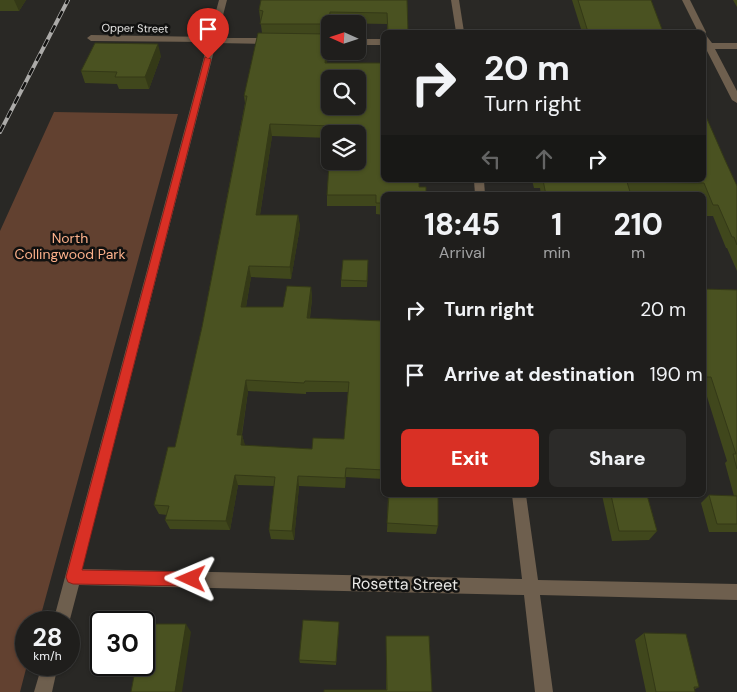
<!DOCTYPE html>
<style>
body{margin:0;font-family:"DM Sans",sans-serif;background:#2c2b29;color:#f1f3f6;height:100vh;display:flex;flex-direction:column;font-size:19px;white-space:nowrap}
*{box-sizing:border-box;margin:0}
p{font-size:16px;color:#a1a2a3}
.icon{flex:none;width:28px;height:28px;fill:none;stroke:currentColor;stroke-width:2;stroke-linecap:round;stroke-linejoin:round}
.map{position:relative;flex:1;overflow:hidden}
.panel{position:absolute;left:381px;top:192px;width:325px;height:305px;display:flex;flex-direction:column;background:#1f1e1c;border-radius:8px;box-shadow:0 1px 4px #0004,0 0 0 1px #3c3c3b}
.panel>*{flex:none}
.guide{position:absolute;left:381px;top:30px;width:325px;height:152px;border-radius:8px;box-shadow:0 1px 4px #0004,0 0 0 1px #3c3c3b;background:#1f1e1c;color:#f1f3f6;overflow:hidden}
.needle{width:32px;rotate:273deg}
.fabs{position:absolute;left:321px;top:15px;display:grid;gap:10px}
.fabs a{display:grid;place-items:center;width:45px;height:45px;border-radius:8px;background:#1f1e1c;box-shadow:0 1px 4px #0004,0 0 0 1px #3c3c3b;font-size:25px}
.speed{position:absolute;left:15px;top:611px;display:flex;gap:10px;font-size:25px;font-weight:700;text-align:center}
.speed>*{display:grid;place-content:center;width:65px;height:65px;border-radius:50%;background:#1f1e1c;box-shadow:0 1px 4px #0004,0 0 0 1px #3c3c3b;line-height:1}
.speed small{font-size:12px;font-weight:400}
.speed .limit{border:2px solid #111;border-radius:8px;background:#fff;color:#111}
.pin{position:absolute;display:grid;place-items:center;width:42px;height:42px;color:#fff;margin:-51px -21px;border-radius:50% 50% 50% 0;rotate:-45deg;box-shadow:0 0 5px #0007}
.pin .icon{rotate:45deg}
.me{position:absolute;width:55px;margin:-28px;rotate:271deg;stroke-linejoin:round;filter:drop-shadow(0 0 4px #0008)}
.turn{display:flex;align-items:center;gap:18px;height:105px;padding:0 20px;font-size:22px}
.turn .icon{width:65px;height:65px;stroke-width:2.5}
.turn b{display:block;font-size:35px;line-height:42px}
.lanes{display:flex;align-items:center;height:48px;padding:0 20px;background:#0003;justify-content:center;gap:25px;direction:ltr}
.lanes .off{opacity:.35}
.eta{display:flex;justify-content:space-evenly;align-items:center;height:85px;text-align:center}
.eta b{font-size:30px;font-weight:800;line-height:35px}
.cta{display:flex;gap:10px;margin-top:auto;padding:10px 20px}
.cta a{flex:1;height:58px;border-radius:8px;background:#d93025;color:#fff;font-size:20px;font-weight:800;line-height:58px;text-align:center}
.cta a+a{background:#2c2b29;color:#f1f3f6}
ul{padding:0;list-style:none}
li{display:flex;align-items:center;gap:15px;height:65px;padding:0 20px}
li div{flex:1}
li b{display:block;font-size:19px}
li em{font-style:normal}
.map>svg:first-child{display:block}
.green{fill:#624130}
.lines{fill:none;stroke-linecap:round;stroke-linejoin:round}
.minor{fill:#6e5f4e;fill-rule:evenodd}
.rail-casing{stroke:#acaba9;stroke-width:4}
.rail{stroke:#111110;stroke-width:2.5;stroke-dasharray:8;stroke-linecap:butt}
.wall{fill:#40471c;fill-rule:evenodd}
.shaded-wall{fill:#343917}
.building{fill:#4a5221;stroke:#343917;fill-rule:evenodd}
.route{fill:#d93025;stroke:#8d1f18}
.labels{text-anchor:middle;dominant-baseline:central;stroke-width:5;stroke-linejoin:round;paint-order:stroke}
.far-street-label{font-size:11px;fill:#e9e8e6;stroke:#111110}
.park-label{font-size:14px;fill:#fdb18b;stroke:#111110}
.near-street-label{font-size:16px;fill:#e9e8e6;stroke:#111110}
</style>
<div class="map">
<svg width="737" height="692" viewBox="0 0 737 692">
<rect width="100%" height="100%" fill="#292825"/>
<polygon class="green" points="54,112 178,114 39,622 26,622 27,665 20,692 0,692 0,231"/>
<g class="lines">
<g class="minor">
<polygon points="219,0 227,0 217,38 273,38 277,41 273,44 216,43 82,569 522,579 512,495 526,495 538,580 737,584 737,600 540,595 553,692 535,692 524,595 79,585 69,623 53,622 208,42 91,41 87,38 91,35 209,37"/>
<polygon points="451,0 459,0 464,32 456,32"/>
<polygon points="682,0 690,0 706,32 705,34 712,43 737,43 737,49 715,49 737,91 737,103 732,100 706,49 704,48 704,32 698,32"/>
<rect x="358" y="39" width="26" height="6"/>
<polygon points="474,180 484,180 485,195 475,195"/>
<polygon points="42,665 58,665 52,692 34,692"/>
</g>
<defs>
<polyline id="rail" points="0,132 68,0"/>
</defs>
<use href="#rail" class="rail-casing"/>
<use href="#rail" class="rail"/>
</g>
<g class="wall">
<polygon points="0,0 26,0 19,11 0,11"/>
<path d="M261 0H407L408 32H387V24L330 23 329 36H328V46L327 63H384V180H419V187H426V195H384V215L376 214V206H327V195L330 150V161H358V134H330V138L272 136 260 215H298L300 227 291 279 251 277 246 307H283L287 286 311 287 312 299 310 318 384 321V479L346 477 345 488 299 486 294 540 271 539 269 530 274 486 238 485 230 530 170 529 165 520 167 515 159 514 154 505 168 447H175L202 327 245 103 244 96 258 33H262L259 10ZM330 79H358V106H330ZM248 391 306 394V392H348L344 439 313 438 312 449 245 446 242 435Z"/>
<polygon points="572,0 651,0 663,32 582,32"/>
<polygon points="733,0 737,0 737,7"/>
<polygon points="161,56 149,89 119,89 117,84 85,83 81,71"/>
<polygon points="725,160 737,186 737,271 727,248 726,248 713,216 707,216 704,206 704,195 699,195 699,194 631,193 631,195 541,195 540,188 534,188 532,180 704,180"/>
<polygon points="368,267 367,287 341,287 341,280"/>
<polygon points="704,289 737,290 737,532 709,532 701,503 709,495 734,496 725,463 727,461 704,387"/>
<polygon points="388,495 438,526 436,534 387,532"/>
<polygon points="602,495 647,495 657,531 649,540 612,541"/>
<polygon points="339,626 336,665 300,663 299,660"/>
<polygon points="644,633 699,687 695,689 695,692 646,692 635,640"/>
<polygon points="386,636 432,692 386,690"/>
</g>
<g class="shaded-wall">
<polygon points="14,0 26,0 19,11"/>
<polygon points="330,12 330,23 329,36 329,24"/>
<polygon points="328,34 328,46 326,75 325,63"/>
<polygon points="158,44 161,56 149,89 145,77"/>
<polygon points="270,124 272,136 258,227 256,215"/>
<polygon points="298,215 300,227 291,279 290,267"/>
<polygon points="249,266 251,277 244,318 241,307"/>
<polygon points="311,287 312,299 308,330 307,318"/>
<polygon points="246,380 248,391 240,445 237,435"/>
<polygon points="242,435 245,445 244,455 241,445"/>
<polygon points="346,468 346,477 345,488 345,478"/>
<polygon points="235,475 238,485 230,530 226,521"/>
<polygon points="298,476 299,486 294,540 292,531"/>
<polygon points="186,624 191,632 182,692 175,692"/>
</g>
<g class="building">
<polygon points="261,0 407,0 408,32 388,32 387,13 330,12 329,24 260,24 263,11 259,10"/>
<polygon points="578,0 651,0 663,32 588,32"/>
<path d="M258 33 328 34 325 63H384V180H419V187H426V195H384V203H376V195H327L330 150V161H358V134H331L332 126 270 124 256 215H298L290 267 249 266 241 307H283L287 286 311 287 307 318 384 321V470L346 468 345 478 298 476 292 531 269 530 275 477 235 475 226 521 165 520 169 506 154 505 168 447H175L202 327 247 96H244ZM330 79H358V106H330ZM246 380 304 383 305 381 349 382 344 439 313 438 312 449 241 445 242 435H237Z"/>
<polygon points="95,43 158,44 145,77 115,77 117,72 81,71"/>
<polygon points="704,112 725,160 737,186 737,245 734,237 732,237 718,205 713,205 704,183 627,182 631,195 546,195 543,180 704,180"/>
<polygon points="343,260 368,260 367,281 341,280"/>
<polygon points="704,289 737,290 737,469 733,454 736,454 711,377 704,377"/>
<polygon points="389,495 438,495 438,526 387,523"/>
<polygon points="611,495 647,495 657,531 619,531"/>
<polygon points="709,495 737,496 737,524 717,524"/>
<polygon points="303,620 339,622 336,662 299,660"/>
<polygon points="144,624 186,624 175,692 131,692 136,665 144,665"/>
<polygon points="644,633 686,634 699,687 694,687 695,692 656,692"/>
<polygon points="386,636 429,636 432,692 324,692 324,690 387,690"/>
</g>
<polygon class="route" points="205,57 211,59 82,570 191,572 196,574 198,579 196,584 191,586 73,584 68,582 66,577"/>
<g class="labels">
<g class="far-street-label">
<text transform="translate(135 28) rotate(1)">Opper Street</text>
</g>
<g class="park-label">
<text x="70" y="238">North<tspan x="70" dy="16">Collingwood Park</tspan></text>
</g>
<g class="near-street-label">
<text transform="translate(405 584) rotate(1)">Rosetta Street</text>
</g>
</g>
</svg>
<div class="fabs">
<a><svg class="needle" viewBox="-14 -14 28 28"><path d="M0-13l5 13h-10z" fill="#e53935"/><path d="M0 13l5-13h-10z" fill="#a1a2a3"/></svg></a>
<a><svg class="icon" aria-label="search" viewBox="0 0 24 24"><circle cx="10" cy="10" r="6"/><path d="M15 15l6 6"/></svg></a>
<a><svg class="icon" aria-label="layers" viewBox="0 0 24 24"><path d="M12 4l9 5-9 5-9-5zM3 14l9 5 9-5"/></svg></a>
</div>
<div class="speed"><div>28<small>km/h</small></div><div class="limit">30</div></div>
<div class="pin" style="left:208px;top:59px;background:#d93025"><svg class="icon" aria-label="arrive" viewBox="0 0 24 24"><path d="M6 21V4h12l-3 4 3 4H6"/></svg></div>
<svg class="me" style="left:191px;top:579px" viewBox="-20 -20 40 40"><path d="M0-17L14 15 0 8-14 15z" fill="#d93025" stroke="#fff" stroke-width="4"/></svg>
<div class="guide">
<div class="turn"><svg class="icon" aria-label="right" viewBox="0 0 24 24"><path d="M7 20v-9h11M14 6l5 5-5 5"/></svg><div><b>20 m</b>Turn right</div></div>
<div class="lanes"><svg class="icon off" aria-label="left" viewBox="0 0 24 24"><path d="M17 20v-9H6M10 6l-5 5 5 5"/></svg><svg class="icon off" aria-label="ahead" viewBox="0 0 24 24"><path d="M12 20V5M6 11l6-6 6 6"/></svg><svg class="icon" aria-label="right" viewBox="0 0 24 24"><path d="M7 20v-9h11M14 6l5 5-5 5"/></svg></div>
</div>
<section class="panel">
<div class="eta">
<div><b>18:45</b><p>Arrival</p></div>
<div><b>1</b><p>min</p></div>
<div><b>210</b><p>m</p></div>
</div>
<ul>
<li><svg class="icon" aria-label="right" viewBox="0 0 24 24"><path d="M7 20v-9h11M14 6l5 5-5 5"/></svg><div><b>Turn right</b></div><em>20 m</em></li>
<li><svg class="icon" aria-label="arrive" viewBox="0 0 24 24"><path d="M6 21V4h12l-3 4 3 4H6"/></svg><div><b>Arrive at destination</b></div><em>190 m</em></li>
</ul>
<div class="cta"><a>Exit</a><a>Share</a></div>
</section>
</div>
